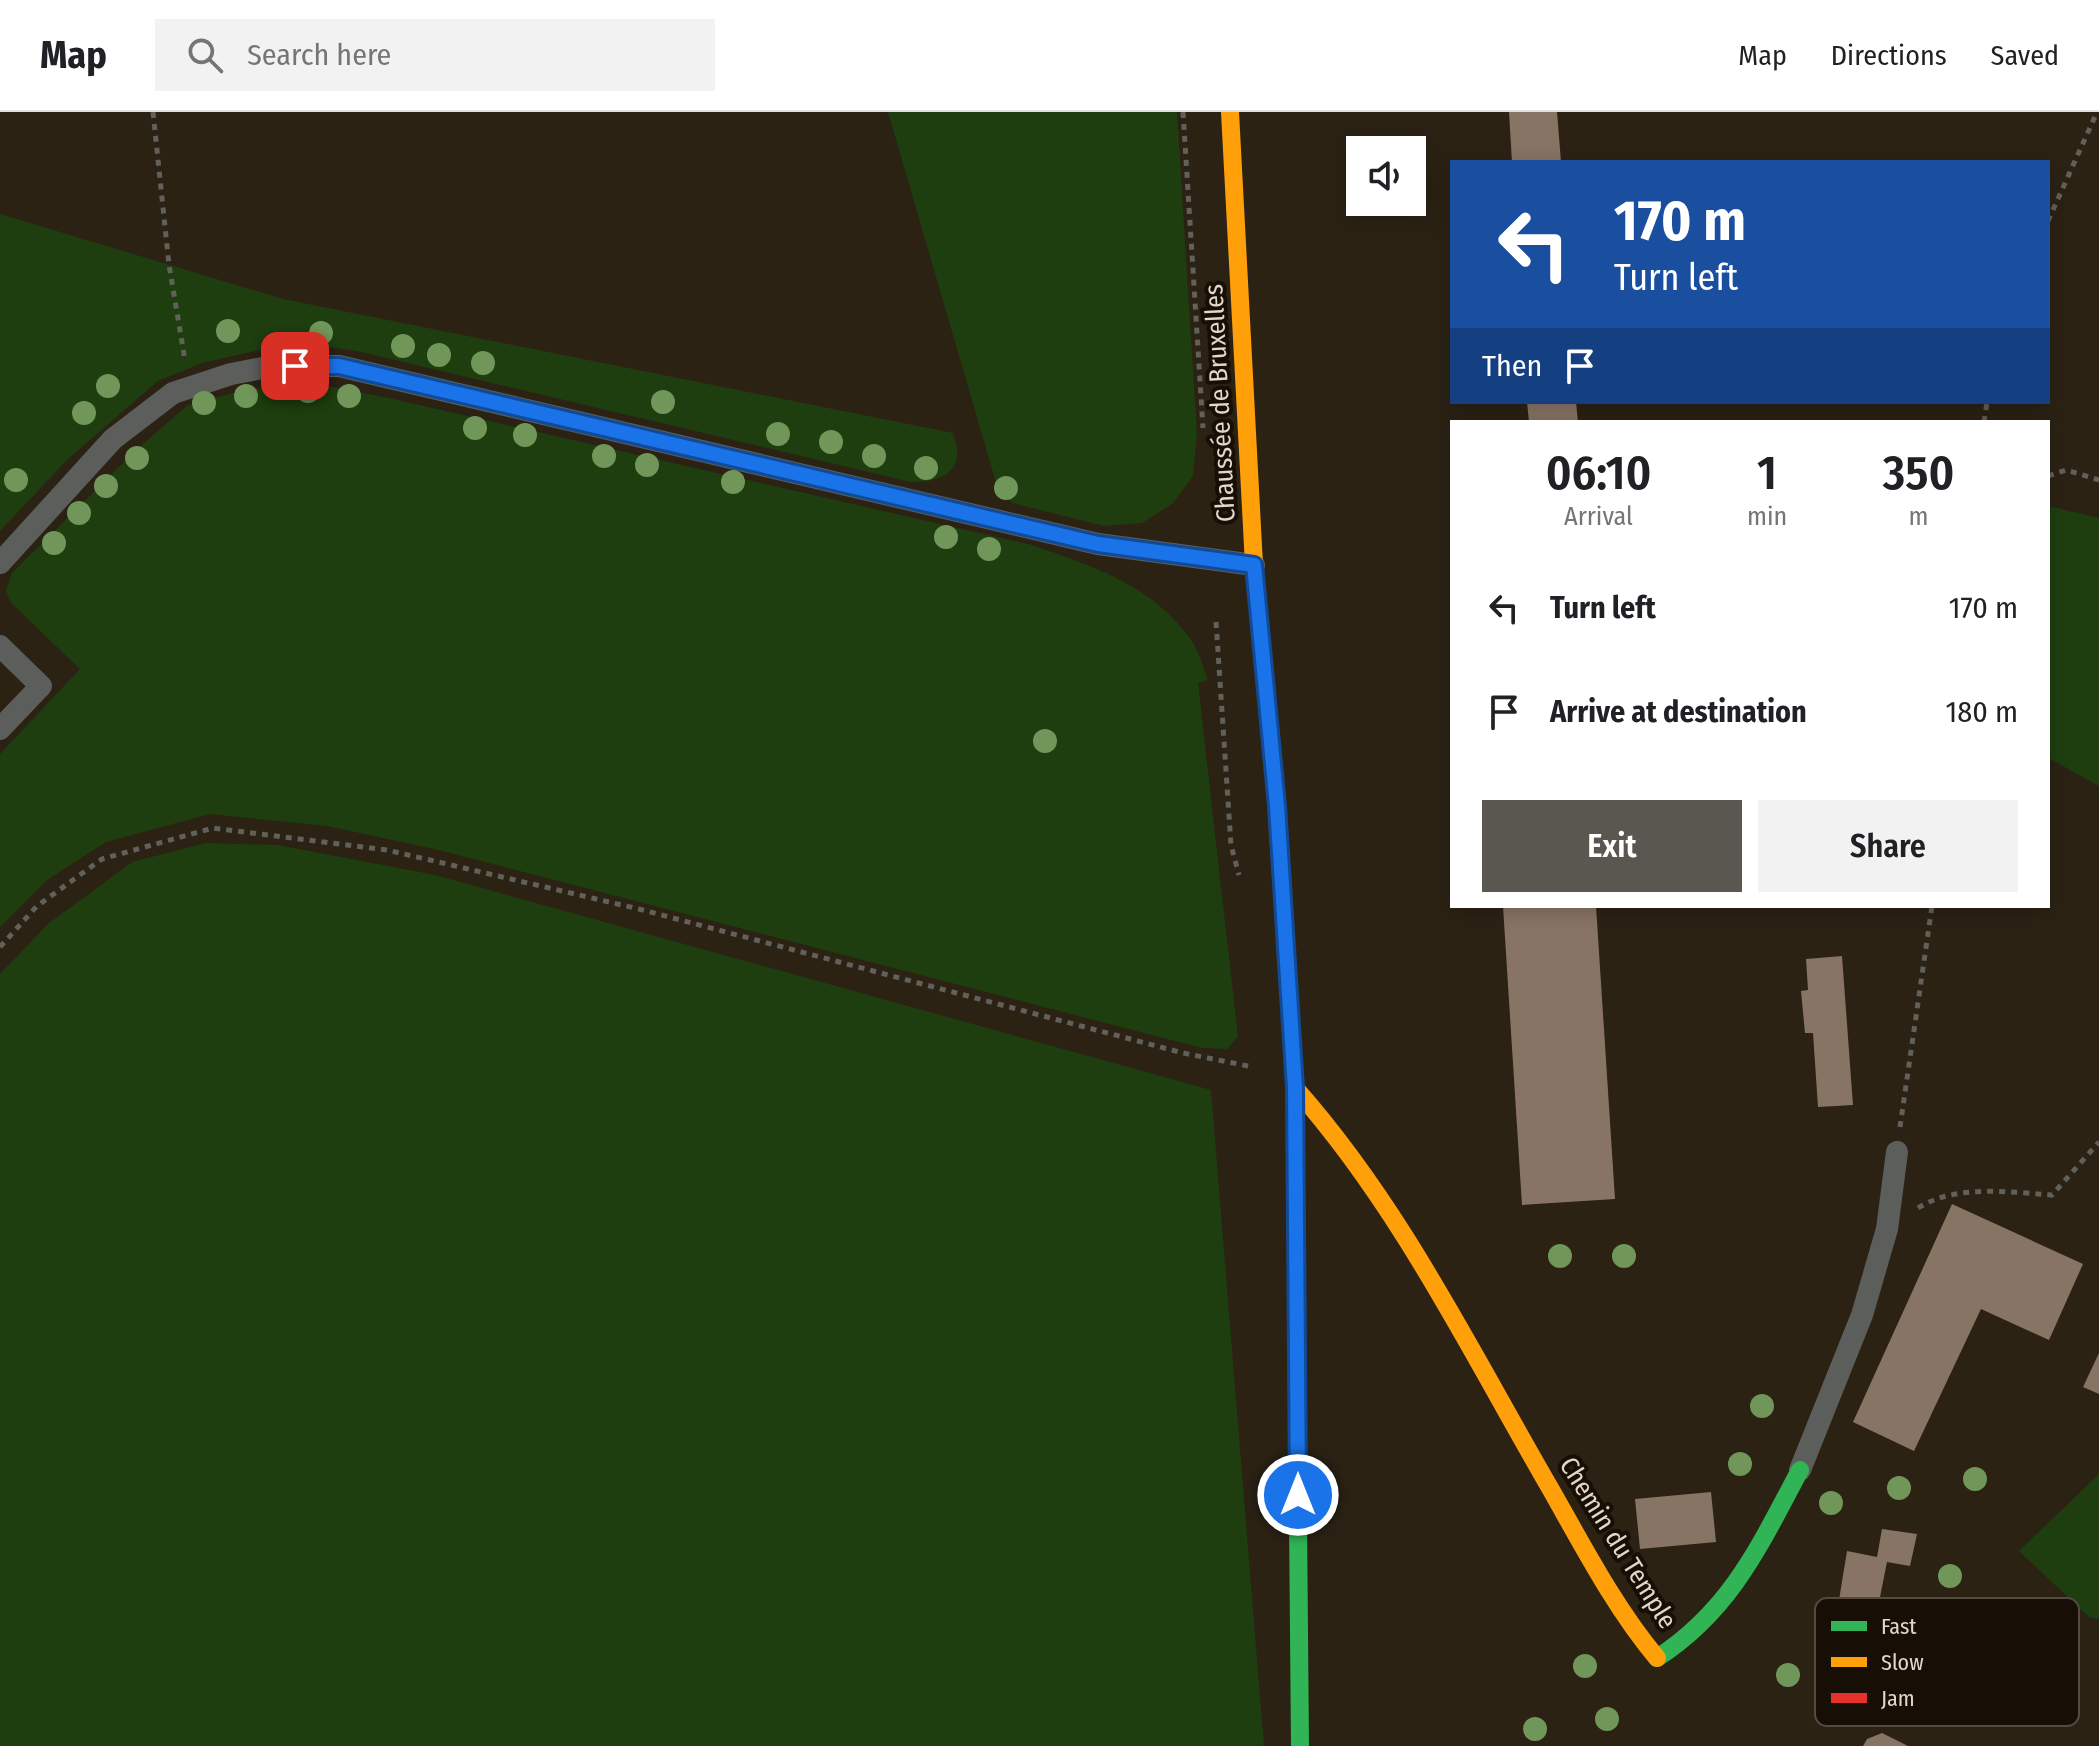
<!DOCTYPE html>
<meta charset="utf-8">
<style>
body{margin:0;font-family:"Fira Sans Condensed",sans-serif;background:#f2f2f2;color:#202124;height:100vh;display:flex;flex-direction:column;font-size:30px;white-space:nowrap}
*{box-sizing:border-box;margin:0}
p{font-size:26px;color:#757577}
.icon{flex:none;width:44px;height:44px;fill:none;stroke:currentColor;stroke-width:2;stroke-linecap:round;stroke-linejoin:round}
.map{position:relative;flex:1;overflow:hidden}
.side{position:absolute;left:1450px;top:308px;width:600px;height:488px;display:flex;flex-direction:column;background:#fff;border-radius:0px;box-shadow:0 4px 20px #0003}
.side>*{flex:none}
.top-card{position:absolute;left:1450px;top:48px;width:600px;height:244px;border-radius:0px;box-shadow:0 4px 20px #0003;background:#1a4fa0;color:#fff;overflow:hidden}
.fabs{position:absolute;left:1346px;top:24px;display:grid;gap:16px}
.fabs a{display:grid;place-items:center;width:80px;height:80px;border-radius:0px;background:#fff;box-shadow:0 4px 20px #0003;font-size:40px}
.pin{position:absolute;display:grid;place-items:center;width:68px;height:68px;color:#fff;margin:-34px;border-radius:16px;box-shadow:0 4px 12px #0006}
.me{position:absolute;width:88px;margin:-44px;rotate:0deg;stroke-linejoin:round;filter:drop-shadow(0 0 6px #0008)}
.turn{display:flex;align-items:center;gap:28px;height:168px;padding:0 32px;font-size:36px}
.turn .icon{width:104px;height:104px;stroke-width:2.5}
.turn b{display:block;font-size:56px;line-height:68px}
.then{display:flex;align-items:center;height:76px;padding:0 32px;background:#0003;gap:16px;font-size:30px}
.eta{display:flex;justify-content:space-evenly;align-items:center;height:136px;text-align:center}
.eta b{font-size:48px;font-weight:600;line-height:56px}
.cta{display:flex;gap:16px;margin-top:auto;padding:16px 32px}
.cta a{flex:1;height:92px;border-radius:0px;background:#5a5751;color:#fff;font-size:32px;font-weight:600;line-height:92px;text-align:center}
.cta a+a{background:#f2f2f2;color:#202124}
ul{padding:0;list-style:none}
li{display:flex;align-items:center;gap:24px;height:104px;padding:0 32px}
li div{flex:1}
li b{display:block;font-size:30px}
li em{font-style:normal}
header{display:flex;align-items:center;gap:48px;box-sizing:border-box;height:112px;padding:0 40px;background:#fff;border-bottom:2px solid #e0e0e0}
header strong{font-size:38px}
nav{display:flex;gap:44px;margin-inline-start:auto;font-size:28px}
.search{width:560px;height:72px;background:#f2f2f2;display:flex;align-items:center;gap:20px;box-sizing:border-box;padding:0 28px;border-radius:0px;color:#757577;font-size:30px}
.map>svg:first-child{display:block}
.green{fill:#1e3e0f}
.building{fill:#887465}
.lines{fill:none;stroke-linecap:round;stroke-linejoin:round}
.path{stroke:#61605a;stroke-width:5;stroke-dasharray:6 6;stroke-linecap:butt}
.lane{stroke:#5c5e5b;stroke-width:22}
.fast{stroke:#30b455;stroke-width:18}
.slow{stroke:#ff9f0a;stroke-width:18}
.jam{stroke:#e5322d;stroke-width:18}
.tree{fill:#71965a}
.route-casing{stroke:#114b97;stroke-width:20}
.route{stroke:#1a73e8;stroke-width:14}
.labels{text-anchor:middle;dominant-baseline:central;stroke-width:8;stroke-linejoin:round;paint-order:stroke}
.street-label{font-size:26px;fill:#e2d7c8;stroke:#170f05}
.key{fill:#170f05;stroke:#544b40;stroke-width:2}
.key-label{font-size:22px;fill:#e2d7c8}
</style>
<header>
<strong>Map</strong>
<div class="search"><svg class="icon" aria-label="search" viewBox="0 0 24 24"><circle cx="10" cy="10" r="6"/><path d="M15 15l6 6"/></svg>Search here</div>
<nav><a>Map</a><a>Directions</a><a>Saved</a></nav>
</header>
<div class="map">
<svg width="2099" height="1634" viewBox="0 0 2099 1634">
<rect width="100%" height="100%" fill="#2b2214"/>
<g class="green">
<polygon points="888,0 1177,0 1197,321 1193,364 1173,391 1142,411 1104,414 1012,391 997,374"/>
<path d="M0 102 283 187 953 321C967 356 945 371 911 370L357 239 295 230 202 251 158 269 69 346 0 419Z"/>
<path d="M305 270 389 286 1032 433C1092 454 1153 473 1191 528 1199 539 1203 555 1208 568L1198 571 1238 925 1227 937 1202 936 439 738 327 714 210 702 106 730 47 768 0 815V642L80 557 10 490 6 478 12 461 135 339 188 293 241 279Z"/>
<polygon points="2048,394 2099,406 2099,674 2048,646"/>
<polygon points="206,731 278,733 435,763 1211,978 1264,1634 0,1634 0,862 48,812 132,750"/>
<polygon points="2099,1362 2099,1507 2089,1505 2019,1439"/>
</g>
<g class="building">
<polygon points="1509,0 1557,0 1561,50 1512,50"/>
<polygon points="1527,290 1576,290 1578,310 1529,310"/>
<polygon points="1503,794 1596,794 1615,1087 1522,1093"/>
<polygon points="1842,844 1853,993 1818,995 1813,921 1805,921 1801,879 1808,878 1806,847"/>
<polygon points="1952,1092 2083,1152 2049,1228 1981,1197 1914,1339 1853,1310"/>
<polygon points="2099,1241 2099,1282 2083,1275"/>
<polygon points="1711,1380 1716,1430 1640,1437 1635,1387"/>
<polygon points="1882,1417 1917,1422 1910,1454 1887,1450 1869,1540 1872,1540 1869,1566 1818,1558 1822,1530 1832,1531 1847,1439 1877,1445"/>
<polygon points="1882,1621 1908,1634 1863,1634 1867,1627"/>
</g>
<g class="lines">
<g class="path">
<polyline points="153,0 169,153 185,248"/>
<polyline points="1183,0 1203,316"/>
<polyline points="2048,109 2097,0"/>
<polyline points="1984,310 1987,290"/>
<polyline points="2048,364 2066,358 2099,368"/>
<polyline points="1216,510 1231,733 1239,763"/>
<polyline points="0,835 37,794 102,747 213,716 387,738 639,797 1183,941 1253,955"/>
<polyline points="1900,1015 1932,794"/>
<path d="M1918 1096C1956 1072 2009 1080 2052 1083L2099 1030"/>
</g>
<g class="lane">
<polyline points="0,451 113,327 173,281 231,262 273,254 339,254 1098,432 1254,453"/>
<polyline points="0,534 41,574 0,617"/>
<polyline points="1800,1358 1862,1203 1887,1117 1897,1040"/>
</g>
<g class="fast">
<polyline points="1297,1294 1300,1634"/>
<path d="M1657 1546C1731 1498 1760 1433 1800 1358"/>
</g>
<g class="slow">
<polyline points="1230,0 1254,453 1274,658"/>
<path d="M1295 976C1400 1094 1471 1240 1550 1376 1583 1434 1615 1496 1657 1546"/>
</g>
<polyline class="jam" points="1274,658 1295,976 1297,1294"/>
</g>
<g class="tree">
<circle cx="228" cy="219" r="12"/>
<circle cx="321" cy="221" r="12"/>
<circle cx="403" cy="234" r="12"/>
<circle cx="439" cy="243" r="12"/>
<circle cx="483" cy="251" r="12"/>
<circle cx="108" cy="274" r="12"/>
<circle cx="308" cy="279" r="12"/>
<circle cx="246" cy="284" r="12"/>
<circle cx="349" cy="284" r="12"/>
<circle cx="663" cy="290" r="12"/>
<circle cx="204" cy="291" r="12"/>
<circle cx="84" cy="301" r="12"/>
<circle cx="475" cy="316" r="12"/>
<circle cx="778" cy="322" r="12"/>
<circle cx="525" cy="323" r="12"/>
<circle cx="831" cy="330" r="12"/>
<circle cx="604" cy="344" r="12"/>
<circle cx="874" cy="344" r="12"/>
<circle cx="137" cy="346" r="12"/>
<circle cx="647" cy="353" r="12"/>
<circle cx="926" cy="356" r="12"/>
<circle cx="16" cy="368" r="12"/>
<circle cx="733" cy="370" r="12"/>
<circle cx="106" cy="374" r="12"/>
<circle cx="1006" cy="376" r="12"/>
<circle cx="79" cy="401" r="12"/>
<circle cx="946" cy="425" r="12"/>
<circle cx="54" cy="431" r="12"/>
<circle cx="989" cy="437" r="12"/>
<circle cx="1045" cy="629" r="12"/>
<circle cx="1560" cy="1144" r="12"/>
<circle cx="1624" cy="1144" r="12"/>
<circle cx="1762" cy="1294" r="12"/>
<circle cx="1740" cy="1352" r="12"/>
<circle cx="1975" cy="1367" r="12"/>
<circle cx="1899" cy="1376" r="12"/>
<circle cx="1831" cy="1391" r="12"/>
<circle cx="1950" cy="1464" r="12"/>
<circle cx="1585" cy="1554" r="12"/>
<circle cx="1788" cy="1563" r="12"/>
<circle cx="1961" cy="1603" r="12"/>
<circle cx="1607" cy="1607" r="12"/>
<circle cx="1535" cy="1617" r="12"/>
</g>
<g class="lines">
<defs>
<polyline id="route" points="295,254 339,254 1098,432 1254,453 1277,694 1295,976 1298,1383"/>
</defs>
<use href="#route" class="route-casing"/>
<use href="#route" class="route"/>
</g>
<g class="labels">
<g class="street-label">
<text transform="translate(1220 291) rotate(-93)">Chaussée de Bruxelles</text>
<text transform="translate(1618 1431) rotate(58)">Chemin du Temple</text>
</g>
</g>
<rect x="1815" y="1486" width="264" height="128" rx="12" class="key"/>
<rect x="1831" y="1509" width="36" height="10" fill="#30b455"/>
<rect x="1831" y="1545" width="36" height="10" fill="#ff9f0a"/>
<rect x="1831" y="1581" width="36" height="10" fill="#e5322d"/>
<g class="key-label">
<text x="1881" y="1522">Fast</text>
<text x="1881" y="1558">Slow</text>
<text x="1881" y="1594">Jam</text>
</g>
</svg>
<div class="fabs">
<a><svg class="icon" aria-label="sound" viewBox="0 0 24 24"><path d="M4 9h4l5-4v14l-5-4H4zM17 9q2 3 0 6"/></svg></a>
</div>
<div class="pin" style="left:295px;top:254px;background:#d93025"><svg class="icon" aria-label="arrive" viewBox="0 0 24 24"><path d="M6 21V4h12l-3 4 3 4H6"/></svg></div>
<svg class="me" style="left:1298px;top:1383px" viewBox="-20 -20 40 40"><circle r="17" fill="#1a73e8" stroke="#fff" stroke-width="3"/><path d="M0-11L8 9 0 5-8 9z" fill="#fff"/></svg>
<div class="top-card">
<div class="turn"><svg class="icon" aria-label="left" viewBox="0 0 24 24"><path d="M17 20v-9H6M10 6l-5 5 5 5"/></svg><div><b>170 m</b>Turn left</div></div>
<div class="then">Then<svg class="icon" aria-label="arrive" viewBox="0 0 24 24"><path d="M6 21V4h12l-3 4 3 4H6"/></svg></div>
</div>
<section class="side">
<div class="eta">
<div><b>06:10</b><p>Arrival</p></div>
<div><b>1</b><p>min</p></div>
<div><b>350</b><p>m</p></div>
</div>
<ul>
<li><svg class="icon" aria-label="left" viewBox="0 0 24 24"><path d="M17 20v-9H6M10 6l-5 5 5 5"/></svg><div><b>Turn left</b></div><em>170 m</em></li>
<li><svg class="icon" aria-label="arrive" viewBox="0 0 24 24"><path d="M6 21V4h12l-3 4 3 4H6"/></svg><div><b>Arrive at destination</b></div><em>180 m</em></li>
</ul>
<div class="cta"><a>Exit</a><a>Share</a></div>
</section>
</div>
